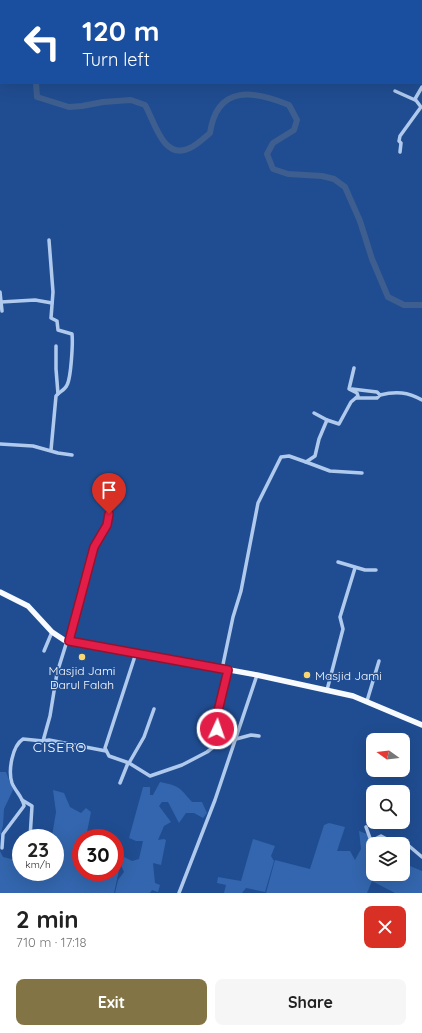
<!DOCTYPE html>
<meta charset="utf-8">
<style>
body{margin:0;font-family:Quicksand,sans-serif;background:#f6f6f6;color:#222;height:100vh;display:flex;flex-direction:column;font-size:15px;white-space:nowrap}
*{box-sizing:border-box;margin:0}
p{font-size:13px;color:#767676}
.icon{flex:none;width:22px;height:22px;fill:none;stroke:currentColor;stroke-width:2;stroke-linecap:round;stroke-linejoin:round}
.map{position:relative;height:893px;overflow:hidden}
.panel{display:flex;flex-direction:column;background:#fff;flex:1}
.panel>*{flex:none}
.top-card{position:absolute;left:0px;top:0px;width:422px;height:84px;box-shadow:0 4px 16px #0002;background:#1a4fa0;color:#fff;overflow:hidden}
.needle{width:26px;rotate:285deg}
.buttons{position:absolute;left:366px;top:733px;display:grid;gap:8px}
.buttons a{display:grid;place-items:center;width:44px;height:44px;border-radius:8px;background:#fff;box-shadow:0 4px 16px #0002;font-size:20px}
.speed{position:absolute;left:12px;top:829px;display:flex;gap:8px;font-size:20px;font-weight:700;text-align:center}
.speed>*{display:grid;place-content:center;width:52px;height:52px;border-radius:50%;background:#fff;box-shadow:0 4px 16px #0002;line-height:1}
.speed small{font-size:10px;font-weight:400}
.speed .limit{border:6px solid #d22;background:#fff;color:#111}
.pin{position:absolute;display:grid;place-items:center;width:34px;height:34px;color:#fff;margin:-41px -17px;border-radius:50% 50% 50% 0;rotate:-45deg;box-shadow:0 0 4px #0007}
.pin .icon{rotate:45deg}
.me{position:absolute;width:44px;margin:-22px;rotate:3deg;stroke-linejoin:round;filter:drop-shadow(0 0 3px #0008)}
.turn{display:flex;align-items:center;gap:14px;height:84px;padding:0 16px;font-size:18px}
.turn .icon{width:52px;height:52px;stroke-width:2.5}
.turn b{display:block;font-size:28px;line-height:34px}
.round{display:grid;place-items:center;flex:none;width:42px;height:42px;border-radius:8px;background:#f6f6f6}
.headline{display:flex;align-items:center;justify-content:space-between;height:68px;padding:0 16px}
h1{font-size:24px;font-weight:700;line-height:30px}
.cta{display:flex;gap:8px;margin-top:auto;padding:8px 16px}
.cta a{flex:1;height:46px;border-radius:8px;background:#837446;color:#fff;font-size:16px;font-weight:700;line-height:46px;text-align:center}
.cta a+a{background:#f6f6f6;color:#222}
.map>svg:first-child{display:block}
.green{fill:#3366ae}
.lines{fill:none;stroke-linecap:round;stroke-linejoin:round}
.river{stroke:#3e5e8f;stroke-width:6}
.street{stroke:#b0caed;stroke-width:3.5}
.primary{stroke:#f7faff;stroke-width:5.5}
.route-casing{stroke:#92132f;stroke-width:10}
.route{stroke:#e11d48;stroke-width:7}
.poi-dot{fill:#fad871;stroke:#204d91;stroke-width:1.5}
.labels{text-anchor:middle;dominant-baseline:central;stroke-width:3;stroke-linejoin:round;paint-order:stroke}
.poi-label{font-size:12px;fill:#fff;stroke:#204d91}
.quarter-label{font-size:14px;letter-spacing:1px;fill:#fff;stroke:#204d91}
</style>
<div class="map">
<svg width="422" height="893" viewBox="0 0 422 893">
<rect width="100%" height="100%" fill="#204d91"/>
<g class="green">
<polygon points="0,772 6,772 13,790 4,809 3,825 0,837"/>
<path d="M160 782C180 786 179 787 192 802H202L207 813 203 818 194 813H186L179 823 168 802H162L159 806 171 822 164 826 158 840 164 839 166 840 161 865 153 863 155 883 160 885 158 892 152 890 150 893H115L118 880 124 872 121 865 124 857 132 861 139 859 143 841H136L129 838 143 787H150V795H153Z"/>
<polygon points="53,790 64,793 70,807 81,813 86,808 91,812 87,832 98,835 99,838 81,838 81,872 115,872 115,852 122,856 114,893 0,893 0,851 3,857 19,861 21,860 21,872 55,872 55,838 42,838 52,836 56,812"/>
<polygon points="329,823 345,827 337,851 350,851 355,860 361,849 359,831 367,834 373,845 373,874 403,874 403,863 422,871 422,893 395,893 372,881 367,893 266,893 275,860 310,869 324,825"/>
<polygon points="253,839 275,846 271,856 274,861 265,892 246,888 242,893 215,893 224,893 226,885 217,883 218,877 241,881"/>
</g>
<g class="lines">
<g class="river">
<polyline points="0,7 1,7"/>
<path d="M36 83 37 97 69 107 82 106 103 102 131 100 145 105C155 122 163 161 190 148 197 145 204 138 210 133 217 85 253 90 289 105L297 120 294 130 273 143 267 154 273 169 288 174 322 176 334 179 345 187 360 221 372 259 388 297 404 305H422"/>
</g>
<g class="street">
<polyline points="421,65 422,66"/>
<polyline points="395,91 415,100"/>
<polyline points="400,152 401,143 399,141 400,136 421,107 415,99 422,87"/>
<path d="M49 240 53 292 51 318 57 321 58 330 72 334C73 343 71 378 67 385 65 390 59 392 56 396L51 450"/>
<polyline points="0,292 2,311"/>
<polyline points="1,302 35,300 52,303"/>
<polyline points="56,346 56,369 58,394"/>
<polyline points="352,389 377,392 380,395 377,398 356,398"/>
<path d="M380 395C396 391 408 392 422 400"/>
<polyline points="314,413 327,420"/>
<polyline points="0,444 33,446 58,453 72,455"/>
<polyline points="306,462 330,471 362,473"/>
<polyline points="338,562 365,570 376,570"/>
<polyline points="67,641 57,673 50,716 43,741 49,740 106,751"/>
<polyline points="69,641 94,547 107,525 109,514"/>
<polyline points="44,651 52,632"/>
<polyline points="136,653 105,748 109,756 129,763 150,776 182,765 207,752 224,739 236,739 251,735 259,736"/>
<polyline points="222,669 233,617 241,591 258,503 281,457 289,456 306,462 315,456 319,439 327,420 339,424 351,402 358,396 357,393 349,389 354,368"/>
<polyline points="327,690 343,629 340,617 355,568"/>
<polyline points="367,701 379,661"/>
<polyline points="218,742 218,711 228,670"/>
<polyline points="129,763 144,737 154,709"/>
<polyline points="120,783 128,763"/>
<polyline points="22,800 32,806 30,838"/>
<polyline points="366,827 371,841 381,836 396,844"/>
<polyline points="398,844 402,840 422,857"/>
<path d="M2 848 3 834 24 806C23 797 15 791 12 783 8 771 12 746 23 739L43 741"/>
<polyline points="179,893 215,800 257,675"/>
</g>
<polyline class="primary" points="0,592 28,606 52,632 64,640 257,675 353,696 422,725"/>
</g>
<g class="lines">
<defs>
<polyline id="route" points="109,514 107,525 94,547 69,641 228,670 218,711 217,729"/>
</defs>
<use href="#route" class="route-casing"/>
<use href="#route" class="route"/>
</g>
<g class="poi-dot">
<circle cx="82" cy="657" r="4"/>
<circle cx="307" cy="675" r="4"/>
</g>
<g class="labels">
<g class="poi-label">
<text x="82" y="670">Masjid Jami<tspan x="82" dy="14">Darul Falah</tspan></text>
<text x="315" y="675" text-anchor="start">Masjid Jami</text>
</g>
<g class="quarter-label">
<text x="60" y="747">CISERO</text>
</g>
</g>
</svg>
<div class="buttons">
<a><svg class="needle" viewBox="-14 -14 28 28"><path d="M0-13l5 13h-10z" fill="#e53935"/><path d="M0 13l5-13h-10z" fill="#767676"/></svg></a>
<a><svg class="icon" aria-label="search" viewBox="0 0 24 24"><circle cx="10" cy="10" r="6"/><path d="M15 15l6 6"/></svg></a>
<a><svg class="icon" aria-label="layers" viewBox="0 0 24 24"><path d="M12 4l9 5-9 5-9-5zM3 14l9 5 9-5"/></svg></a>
</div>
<div class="speed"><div>23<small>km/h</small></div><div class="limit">30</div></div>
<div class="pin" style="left:109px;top:514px;background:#d93025"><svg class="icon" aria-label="arrive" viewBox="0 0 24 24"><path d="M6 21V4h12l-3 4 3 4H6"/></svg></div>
<svg class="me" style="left:217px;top:729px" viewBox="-20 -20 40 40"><circle r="17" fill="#e11d48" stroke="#fff" stroke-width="3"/><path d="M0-11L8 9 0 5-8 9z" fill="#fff"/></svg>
<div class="top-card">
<div class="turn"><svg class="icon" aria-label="left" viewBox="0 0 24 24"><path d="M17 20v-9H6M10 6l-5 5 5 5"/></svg><div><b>120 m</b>Turn left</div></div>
</div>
</div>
<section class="panel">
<div class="headline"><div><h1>2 min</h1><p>710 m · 17:18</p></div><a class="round" style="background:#d93025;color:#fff"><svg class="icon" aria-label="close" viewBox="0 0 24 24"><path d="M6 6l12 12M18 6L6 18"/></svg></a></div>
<div class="cta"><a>Exit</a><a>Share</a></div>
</section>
